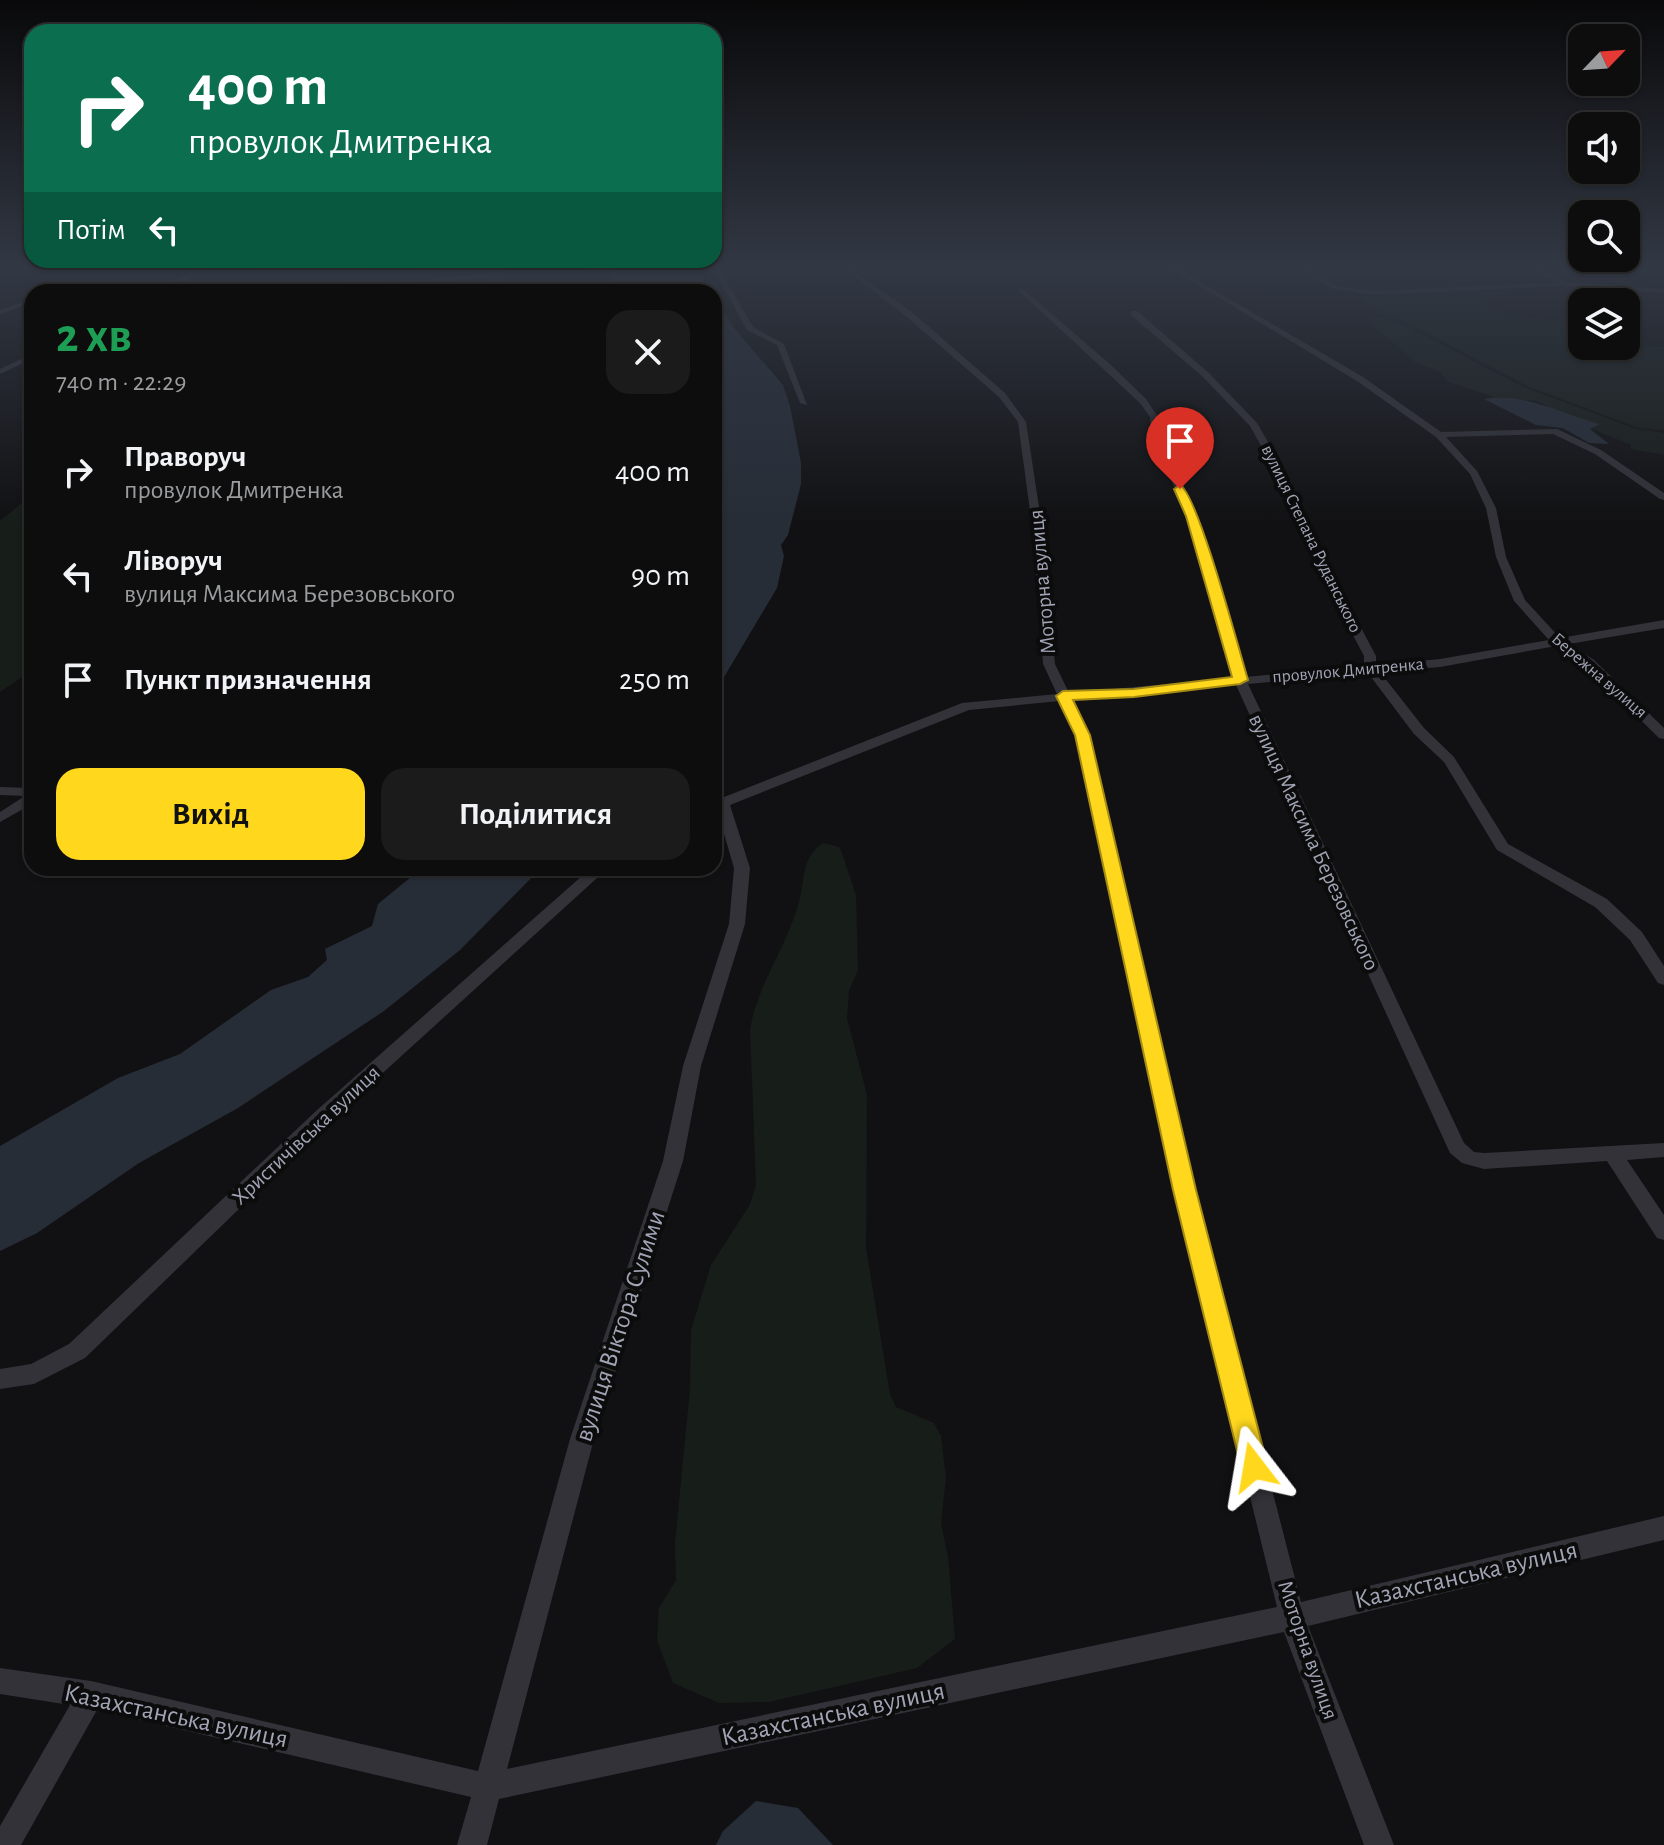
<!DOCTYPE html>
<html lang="uk">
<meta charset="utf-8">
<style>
body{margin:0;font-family:"Alegreya Sans",sans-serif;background:#1b1b1c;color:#f1f3f6;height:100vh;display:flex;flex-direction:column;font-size:30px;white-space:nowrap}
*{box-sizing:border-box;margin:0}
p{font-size:26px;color:#9a9c9e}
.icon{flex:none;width:44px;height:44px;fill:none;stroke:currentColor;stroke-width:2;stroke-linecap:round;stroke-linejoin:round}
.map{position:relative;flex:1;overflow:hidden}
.sheet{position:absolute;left:24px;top:284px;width:698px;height:592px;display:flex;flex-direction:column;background:#0d0d0e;border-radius:24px;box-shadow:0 2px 6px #0004,0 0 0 2px #2d2d2e}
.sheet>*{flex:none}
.hud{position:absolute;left:24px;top:24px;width:698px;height:244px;border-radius:24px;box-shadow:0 2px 6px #0004,0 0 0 2px #2d2d2e;background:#0b6e4f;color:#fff;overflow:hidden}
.needle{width:52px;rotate:65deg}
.tools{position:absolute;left:1568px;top:24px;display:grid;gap:16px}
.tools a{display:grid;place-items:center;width:72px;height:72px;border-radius:16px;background:#0d0d0e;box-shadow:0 2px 6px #0004,0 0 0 2px #2d2d2e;font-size:40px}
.pin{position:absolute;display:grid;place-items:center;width:68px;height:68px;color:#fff;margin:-82px -34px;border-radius:50% 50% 50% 0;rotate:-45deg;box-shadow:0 0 8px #0007}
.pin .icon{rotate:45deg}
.me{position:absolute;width:88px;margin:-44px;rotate:346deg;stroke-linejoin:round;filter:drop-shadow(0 0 6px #0008)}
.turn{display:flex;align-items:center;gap:28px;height:168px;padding:0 32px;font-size:36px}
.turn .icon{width:104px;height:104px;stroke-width:2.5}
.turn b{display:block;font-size:56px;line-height:68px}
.then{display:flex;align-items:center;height:76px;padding:0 32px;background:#0003;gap:16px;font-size:30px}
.round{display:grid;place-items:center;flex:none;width:84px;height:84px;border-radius:24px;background:#1b1b1c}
.headline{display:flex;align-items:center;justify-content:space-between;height:136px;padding:0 32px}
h1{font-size:48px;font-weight:700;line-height:60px;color:#1e9e55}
.button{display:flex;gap:16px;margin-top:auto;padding:16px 32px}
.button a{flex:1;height:92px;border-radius:24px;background:#ffd81d;color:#111;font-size:32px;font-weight:700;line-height:92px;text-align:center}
.button a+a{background:#1b1b1c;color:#f1f3f6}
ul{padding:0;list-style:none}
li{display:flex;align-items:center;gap:24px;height:104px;padding:0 32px}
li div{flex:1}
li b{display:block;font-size:30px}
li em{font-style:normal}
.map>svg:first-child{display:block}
.green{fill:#171d19}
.water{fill:#272d37}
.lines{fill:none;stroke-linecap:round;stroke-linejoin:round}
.minor{fill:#323238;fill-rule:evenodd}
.route{fill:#ffd81d;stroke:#a68c13;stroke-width:2}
.labels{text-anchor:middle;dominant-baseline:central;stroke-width:8;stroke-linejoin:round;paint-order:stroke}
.far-street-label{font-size:18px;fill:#a1a4b4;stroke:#0c0c0d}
.street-label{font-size:22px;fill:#a1a4b4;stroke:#0c0c0d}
.near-street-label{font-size:26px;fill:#a1a4b4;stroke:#0c0c0d}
</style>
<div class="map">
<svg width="1664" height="1845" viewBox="0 0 1664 1845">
<rect width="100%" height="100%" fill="#111113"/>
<g class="green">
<polygon points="369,266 418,266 419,271 439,276 411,281 342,283"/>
<path d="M1306 266H1440L1487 285C1446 287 1375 301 1337 286 1327 281 1317 271 1306 266Z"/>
<path d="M1500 289 1503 291 1484 300 1486 306C1517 324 1551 313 1582 330V346L1664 347V430L1639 428 1529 387 1412 325 1372 309 1359 298 1361 294Z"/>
<polygon points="1379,317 1410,328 1523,387 1636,429 1664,433 1664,455 1631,449 1631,445 1590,428 1600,424 1577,420 1536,401 1497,398 1448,382 1440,372 1416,363 1369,322"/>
<polygon points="32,495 32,670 0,692 0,521"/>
<path d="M823 843 839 847 842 853 856 895 858 970 849 991 847 1018 867 1095 866 1248 890 1394 896 1407 934 1423 941 1436 946 1478 941 1523 948 1557 955 1639 917 1668 769 1702 719 1703 673 1683 657 1640 659 1608 676 1580 675 1543 690 1389 691 1330 711 1265 749 1206 756 1186 750 1030C757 984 789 944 800 898 805 877 802 857 823 843Z"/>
</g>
<g class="water">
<polygon points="695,266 711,292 628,292 602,272"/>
<polygon points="714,295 734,328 783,385 790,406 801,463 801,484 788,535 781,545 784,556 777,588 714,694"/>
<path d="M1484 399C1525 392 1561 414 1600 424L1590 429 1609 444 1589 443 1563 428 1536 425Z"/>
<polygon points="422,868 541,868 460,950 384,1011 238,1108 139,1163 37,1233 0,1251 0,1146 118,1078 180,1054 271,990 308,977 327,960 325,949 372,926 378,904"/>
<polygon points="756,1801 798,1808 833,1845 716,1845 723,1831"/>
</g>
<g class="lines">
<g class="minor">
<polygon points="206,266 214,266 173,287 388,283 519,270 679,266 496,276 511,292 503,292 489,277 388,287 162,291 159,289"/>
<polygon points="717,266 723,266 723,275 753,327 784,344 807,405 800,403 777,345 747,330 717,275"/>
<path d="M840 266H847L913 313 1005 393 1026 422 1043 533 1055 664 1069 693 1233 678 1187 516 1151 434 1150 417 1140 403 1019 291V289H1023L1112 366 1146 399 1158 417 1161 434 1197 516 1245 677 1364 666V656L1321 575 1280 480 1250 426 1203 377 1131 315V311H1137L1209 373 1257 423 1290 480 1333 575 1376 656V665L1440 659 1549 640 1514 601 1496 557 1486 508 1470 474 1436 437 1357 381 1166 266H1173L1363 377 1441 432 1557 429 1601 450 1664 493V500L1660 499 1595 454 1553 434 1446 437 1477 471 1496 508 1506 557 1525 600 1560 638 1664 620V628L1569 644 1594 660 1664 728V739L1659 738 1586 666 1556 646 1440 667 1380 672 1424 728 1454 757 1508 844 1607 899 1642 932 1664 966V985L1658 983 1630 940 1595 907 1497 850 1444 762 1414 734 1368 673 1248 684 1464 1143 1474 1152 1484 1153 1664 1143V1157L1627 1160 1664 1215V1240L1657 1238 1607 1161 1484 1169 1462 1163 1450 1153 1236 685 1073 700 1090 735 1195 1190 1301 1602 1664 1516V1540L1308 1626 1394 1845H1364L1284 1632 499 1799 487 1845H457L471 1797 97 1710 21 1845H0V1826L70 1705 0 1694V1668L91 1681 478 1771 570 1439 663 1161 683 1066 729 924 734 868 717 810H714V801L962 703 1057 694 1043 664 1033 533 1018 422 999 397 907 317ZM1060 701 1076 735 1175 1190 1277 1607 507 1769 594 1439 683 1161 701 1066 745 924 750 868 730 805 969 710Z"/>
<polygon points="1294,266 1301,266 1337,286 1374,291 1556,282 1528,266 1535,266 1565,282 1664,289 1664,293 1563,286 1374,295 1333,289"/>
<polygon points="57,290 81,292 53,292"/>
<polygon points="32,299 32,303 0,314 0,310"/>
<polygon points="32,354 32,359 0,374 0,369"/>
<polygon points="0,787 32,788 32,804 0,822 0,812 25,796 0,795"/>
<polygon points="591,868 608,868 330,1121 85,1358 34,1384 0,1389 0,1369 31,1364 69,1344 316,1111"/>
</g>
</g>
<linearGradient id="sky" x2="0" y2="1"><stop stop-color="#09090a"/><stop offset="0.51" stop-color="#323844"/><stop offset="1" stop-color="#323844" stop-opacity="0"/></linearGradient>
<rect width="1664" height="524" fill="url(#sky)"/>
<path class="route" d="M1180 485C1198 495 1239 650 1248 680L1240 684 1134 697 1073 700 1090 735 1196 1190 1268 1467 1264 1476 1254 1480 1245 1476 1241 1467 1173 1190 1075 735 1056 696 1063 691 1134 689 1232 677 1186 516 1174 489Z"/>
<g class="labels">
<g class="far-street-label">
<text transform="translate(1311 539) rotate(64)">вулиця Степана Руданського</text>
<text transform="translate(1348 671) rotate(-5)">провулок Дмитренка</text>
<text transform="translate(1599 676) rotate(41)">Бережна вулиця</text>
</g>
<g class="street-label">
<text transform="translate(1042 582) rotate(-95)">Моторна вулиця</text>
<text transform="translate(1314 842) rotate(65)">вулиця Максима Березовського</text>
<text transform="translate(306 1135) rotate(-43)">Христичівська вулиця</text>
<text transform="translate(1308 1650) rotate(71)">Моторна вулиця</text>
</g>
<g class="near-street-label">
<text transform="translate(620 1326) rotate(-72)">вулиця Віктора Сулими</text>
<text transform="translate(1466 1575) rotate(-13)">Казахстанська вулиця</text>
<text transform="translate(833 1714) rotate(-12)">Казахстанська вулиця</text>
<text transform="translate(176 1716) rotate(12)">Казахстанська вулиця</text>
</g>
</g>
</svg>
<div class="tools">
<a><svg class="needle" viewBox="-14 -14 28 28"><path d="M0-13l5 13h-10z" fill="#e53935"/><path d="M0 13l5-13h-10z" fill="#9a9c9e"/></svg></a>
<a><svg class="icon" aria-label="sound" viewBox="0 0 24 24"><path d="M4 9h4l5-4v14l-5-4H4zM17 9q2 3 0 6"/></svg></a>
<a><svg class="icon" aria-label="search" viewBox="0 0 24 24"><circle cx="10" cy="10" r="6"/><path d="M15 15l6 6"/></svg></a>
<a><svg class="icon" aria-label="layers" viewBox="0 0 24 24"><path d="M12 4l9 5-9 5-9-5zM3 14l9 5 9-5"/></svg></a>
</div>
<div class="pin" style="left:1180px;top:489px;background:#d93025"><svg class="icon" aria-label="arrive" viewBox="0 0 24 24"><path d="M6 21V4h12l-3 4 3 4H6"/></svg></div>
<svg class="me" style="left:1254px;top:1467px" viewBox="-20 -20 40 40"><path d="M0-17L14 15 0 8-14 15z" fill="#ffd81d" stroke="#fff" stroke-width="4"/></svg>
<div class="hud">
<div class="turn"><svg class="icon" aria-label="right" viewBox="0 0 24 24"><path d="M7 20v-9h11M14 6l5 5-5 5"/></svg><div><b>400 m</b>провулок Дмитренка</div></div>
<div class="then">Потім<svg class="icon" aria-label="left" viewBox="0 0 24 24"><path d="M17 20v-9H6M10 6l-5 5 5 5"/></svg></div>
</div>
<section class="sheet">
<div class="headline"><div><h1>2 хв</h1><p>740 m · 22:29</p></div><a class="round"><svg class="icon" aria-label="close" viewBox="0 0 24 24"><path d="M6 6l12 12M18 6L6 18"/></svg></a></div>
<ul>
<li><svg class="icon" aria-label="right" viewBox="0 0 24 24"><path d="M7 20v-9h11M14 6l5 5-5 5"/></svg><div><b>Праворуч</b><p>провулок Дмитренка</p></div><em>400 m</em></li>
<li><svg class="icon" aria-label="left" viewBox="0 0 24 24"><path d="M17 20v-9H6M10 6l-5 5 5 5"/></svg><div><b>Ліворуч</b><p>вулиця Максима Березовського</p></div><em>90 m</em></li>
<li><svg class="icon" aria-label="arrive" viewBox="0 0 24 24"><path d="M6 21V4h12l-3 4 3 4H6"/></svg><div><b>Пункт призначення</b></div><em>250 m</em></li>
</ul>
<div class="button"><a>Вихід</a><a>Поділитися</a></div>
</section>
</div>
